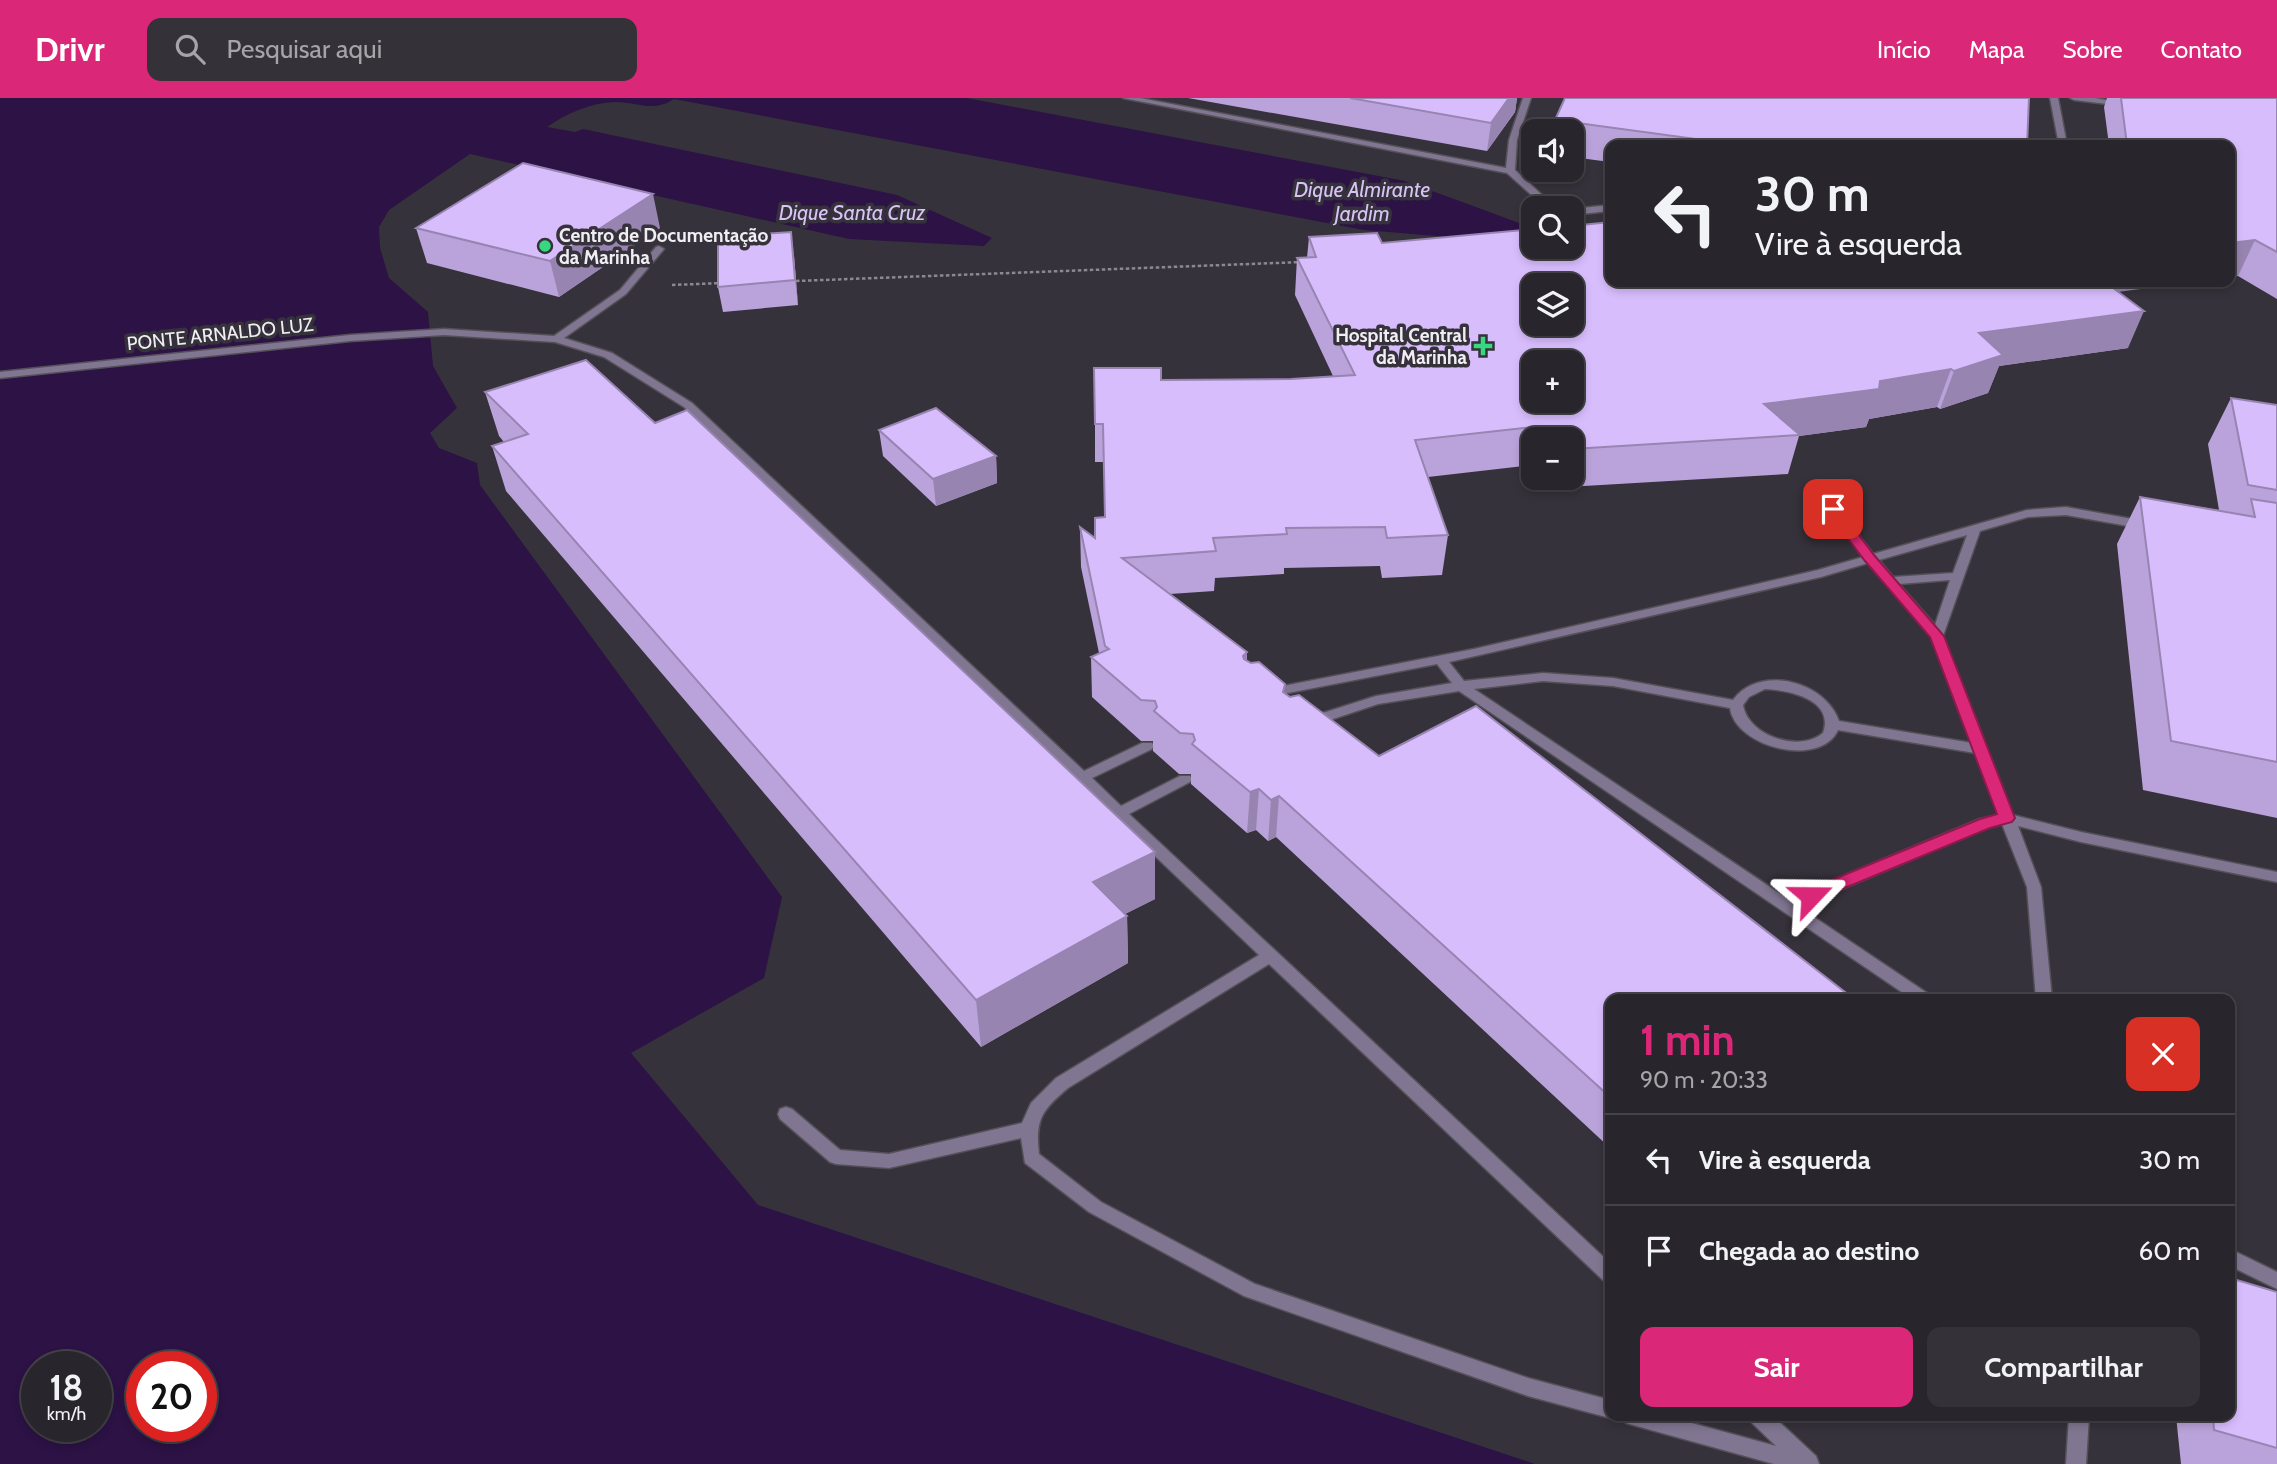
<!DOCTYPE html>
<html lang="pt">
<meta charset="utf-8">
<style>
body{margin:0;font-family:Cabin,sans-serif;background:#343238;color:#f1f3f6;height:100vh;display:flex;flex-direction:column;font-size:26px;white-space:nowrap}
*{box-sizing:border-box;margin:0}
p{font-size:23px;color:#a5a5a9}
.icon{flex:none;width:38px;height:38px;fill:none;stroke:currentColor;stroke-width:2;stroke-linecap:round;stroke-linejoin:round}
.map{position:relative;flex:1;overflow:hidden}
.panel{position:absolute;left:1605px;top:896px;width:630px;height:427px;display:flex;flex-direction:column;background:#28262c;border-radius:14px;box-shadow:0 4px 10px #0003,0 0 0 2px #444348}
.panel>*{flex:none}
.banner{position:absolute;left:1605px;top:42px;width:630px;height:147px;border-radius:14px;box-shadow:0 4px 10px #0003,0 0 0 2px #444348;background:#28262c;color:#f1f3f6;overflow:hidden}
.buttons{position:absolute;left:1521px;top:21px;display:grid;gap:14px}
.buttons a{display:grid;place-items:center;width:63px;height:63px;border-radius:14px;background:#28262c;box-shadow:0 4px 10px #0003,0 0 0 2px #444348;font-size:35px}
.speed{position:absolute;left:21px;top:1253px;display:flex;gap:14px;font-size:35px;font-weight:700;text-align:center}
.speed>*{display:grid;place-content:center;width:91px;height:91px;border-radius:50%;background:#28262c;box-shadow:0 4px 10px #0003,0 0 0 2px #444348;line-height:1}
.speed small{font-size:18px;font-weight:400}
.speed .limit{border:10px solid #d22;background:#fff;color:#111}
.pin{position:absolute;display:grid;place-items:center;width:60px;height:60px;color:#fff;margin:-30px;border-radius:14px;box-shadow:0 4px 10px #0006}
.me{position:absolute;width:77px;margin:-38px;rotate:67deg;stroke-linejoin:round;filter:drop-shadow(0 0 5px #0008)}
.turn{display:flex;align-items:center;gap:24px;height:147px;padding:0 35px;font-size:32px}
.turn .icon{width:91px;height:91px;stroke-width:2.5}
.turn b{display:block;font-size:49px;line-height:60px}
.round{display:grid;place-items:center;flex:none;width:74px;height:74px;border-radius:14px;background:#343238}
.overview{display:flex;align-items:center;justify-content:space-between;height:119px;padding:0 35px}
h1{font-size:42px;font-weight:700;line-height:52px;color:#db2777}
.cta{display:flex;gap:14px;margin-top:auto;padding:14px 35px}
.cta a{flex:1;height:80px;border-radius:14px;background:#db2777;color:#fff;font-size:28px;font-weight:700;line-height:80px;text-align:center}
.cta a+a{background:#343238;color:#f1f3f6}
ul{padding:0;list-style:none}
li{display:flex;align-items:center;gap:21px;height:91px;padding:0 35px;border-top:2px solid #444348}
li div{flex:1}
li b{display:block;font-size:26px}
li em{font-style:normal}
header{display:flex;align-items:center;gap:42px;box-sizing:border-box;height:98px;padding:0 35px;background:#db2777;color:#fff}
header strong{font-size:33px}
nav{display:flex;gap:38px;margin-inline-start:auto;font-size:24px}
.search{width:490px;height:63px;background:#343238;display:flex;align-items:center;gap:18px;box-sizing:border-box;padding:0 24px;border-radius:14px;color:#a5a5a9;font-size:26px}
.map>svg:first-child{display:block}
.water{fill:#2c1245;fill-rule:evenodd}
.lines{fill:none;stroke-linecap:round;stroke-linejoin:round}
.lane-casing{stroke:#545058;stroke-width:3}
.path{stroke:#8b888f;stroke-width:2.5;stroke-dasharray:3.5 2.5;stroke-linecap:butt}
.lane{fill:#817691;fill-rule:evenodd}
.wall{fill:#baa3da}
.shaded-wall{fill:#9784b1}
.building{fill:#d8bdfd;stroke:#9784b1;stroke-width:2;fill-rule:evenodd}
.route{fill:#db2777;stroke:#8e194d;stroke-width:2}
.poi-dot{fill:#37d880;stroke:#36323b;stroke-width:2.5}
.labels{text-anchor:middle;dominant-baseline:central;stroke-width:7;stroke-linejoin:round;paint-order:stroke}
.far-poi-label{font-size:19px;font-weight:bold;fill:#f0eef3;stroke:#36323b;text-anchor:start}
.far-street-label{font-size:19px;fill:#f0eef3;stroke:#36323b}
.far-water-label{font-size:21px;font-style:italic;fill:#d8c3f6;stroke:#36323b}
</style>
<header>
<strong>Drivr</strong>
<div class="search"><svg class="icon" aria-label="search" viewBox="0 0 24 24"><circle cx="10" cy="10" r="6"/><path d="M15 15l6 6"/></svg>Pesquisar aqui</div>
<nav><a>Início</a><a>Mapa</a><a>Sobre</a><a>Contato</a></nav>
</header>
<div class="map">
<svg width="2277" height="1366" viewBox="0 0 2277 1366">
<rect width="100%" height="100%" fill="#36323b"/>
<path class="water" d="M0 0H967L1405 83 1533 130V146L1364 132 674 1C652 15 639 4 615 4 590 5 567 15 547 29L575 34 583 31 897 97 992 140 984 148 849 141 470 56 389 112 379 129 380 150 389 180 428 214 433 268 457 310 430 335 439 350 477 365 480 387 782 799 764 880 631 955 758 1107 1535 1366H0ZM37 1269H96V1328H37ZM142 1269H201V1328H142Z"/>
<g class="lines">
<defs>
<g id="lane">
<polygon points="1123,0 1140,0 1506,70 1509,42 1523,0 1531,0 1517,42 1515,72 1556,110 1546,110 1507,75"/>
<polygon points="2050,0 2058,0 2067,47 2059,47"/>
<polygon points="2070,0 2095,0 2128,6 2124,8 2074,2"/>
<polygon points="1610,107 1610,113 1572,117 1572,111"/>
<path d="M659 148 664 151 626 196 564 240 612 255 692 305 1084 673 1142 645H1152L1154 648 1152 651 1092 680 1121 708 1180 678H1190L1192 681 1190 684 1129 716 1610 1165V1185L1604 1183 1269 866 1068 990C1042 1012 1035 1021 1039 1056L1101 1104 1255 1186 1528 1280 1610 1302V1318H1616L1610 1320 1528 1298 1244 1198 1089 1114 1025 1065 1021 1040 889 1070 836 1066 830 1064 780 1021 778 1016 780 1011 786 1009 792 1011 840 1052 889 1056 1022 1025 1031 1005 1056 980 1259 857 1114 719 1027 632 684 309 604 259 555 244 444 237 350 243 0 280V274L350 237 444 231 554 238 620 192 656 149Z"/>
<path d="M1833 407 1837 409 1873 456 2027 412 2066 409 2149 424 2151 427 2145 431 2066 417 2028 419 1980 433 1943 538 2013 717 2081 734 2277 774V784L2081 744 2018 728 2041 789 2052 901H2036L2027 789 2002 726 1989 729 1799 809 1930 897 1932 901H1912L1459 593 1378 606 1309 629 1302 624 1304 621 1376 598 1452 585 1437 566 1267 599 1260 595 1267 591 1474 551 1818 472 1863 459 1827 411ZM1967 437 1953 475 1893 479 1879 462ZM1868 465 1931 539 1972 645 1839 623C1825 583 1759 566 1733 602L1613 580 1543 575 1464 583 1449 564 1821 479ZM1950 482 1935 527 1899 486ZM1543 583 1613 588 1730 610C1735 649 1820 671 1838 632L1975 655 1999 717 1980 721 1788 801 1474 591ZM1765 591C1788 592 1835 601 1823 635 1800 655 1748 638 1743 607L1749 599Z"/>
<polygon points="2230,1151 2277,1174 2277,1191 2230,1168"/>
<polygon points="1623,1318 1666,1318 1776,1348 1752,1325 1749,1318 1773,1318 1816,1358 1819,1366 1774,1366 1633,1327 1626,1325"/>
<polygon points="2069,1318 2089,1318 2086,1366 2066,1366"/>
</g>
</defs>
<use href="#lane" class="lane-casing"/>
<g class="path">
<polyline points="796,183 1303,164"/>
<polyline points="672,187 722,185"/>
</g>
<use href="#lane" class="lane"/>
</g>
<g class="wall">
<polygon points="1188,0 1517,0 1515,14 1487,53"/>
<polygon points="2107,0 2277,0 2277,201 2238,178 2230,179 2230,47 2109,47 2104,9"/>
<polygon points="1555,22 2027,47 1610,47 1610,64 1572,59 1572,33 1553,33"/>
<polygon points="416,130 660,130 559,199 427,165"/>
<polygon points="1309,139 1382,145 2118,194 2128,250 1999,268 1988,295 1940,311 1937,309 1869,321 1866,329 1799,338 1788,376 1550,390 1543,380 1572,380 1572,341 1533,341 1533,367 1428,379 1448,437 1442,477 1382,480 1380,468 1284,470 1284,476 1215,480 1214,493 1170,496 1247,554 1247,563 1285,595 1610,901 1610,1050 1276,739 1268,743 1256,732 1247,735 1191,686 1191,676 1179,676 1153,653 1153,643 1141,643 1092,599 1091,559 1099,555 1081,469 1080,429 1095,440 1105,419 1104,364 1095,364 1095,326 1161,282 1291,281 1333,278 1295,197 1297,160 1307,160"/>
<polygon points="794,158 798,207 723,214 718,189"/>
<polygon points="485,294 1155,801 1125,816 1127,818 1128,865 981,949 506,393 492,348 504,344 499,338"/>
<polygon points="2231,300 2277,307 2277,720 2143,692 2117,446 2140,399 2219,412 2208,346"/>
<polygon points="879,332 996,358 997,385 936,408 883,358"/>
<polygon points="2277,1194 2277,1366 2181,1366 2176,1318 2230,1318"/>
</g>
<g class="shaded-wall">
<polygon points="1509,0 1517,0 1515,14 1487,53 1491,25"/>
<polygon points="653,96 660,130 559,199 550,163"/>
<polygon points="791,134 794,158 798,207 795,182"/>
<polygon points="2255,142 2238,178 2230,179 2230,145"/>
<polygon points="2071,184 2194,184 2064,201"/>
<polygon points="2144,213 2128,250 1999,268 1988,295 1940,311 1954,273 1979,235"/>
<polygon points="1951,271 1937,309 1869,321 1866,329 1799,338 1800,337 1764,306 1880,283"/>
<polygon points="996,358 997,385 936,408 933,381"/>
<polygon points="1247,554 1245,595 1243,558"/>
<polygon points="1259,691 1256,732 1247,735 1250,694"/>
<polygon points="1279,698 1276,739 1268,743 1271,702"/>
<polygon points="1155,754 1155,801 1095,831 1093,784"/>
<polygon points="1127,818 1128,865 981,949 976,902"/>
</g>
<g class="building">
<polygon points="1350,0 1509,0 1491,25"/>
<polygon points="1565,0 2029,0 2027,47 1740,47 1555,22"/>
<polygon points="2121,0 2277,0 2277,154 2255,142 2230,145 2230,47 2127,47"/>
<polygon points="523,65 653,96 550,163 416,130"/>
<path d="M1610 124V184H2105L2144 213 1979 235 2003 257 1954 273 1951 271 1880 283 1879 291 1764 306 1800 337 1572 351V341H1551L1542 328 1415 342 1448 437 1387 440 1385 429 1286 430 1287 436 1213 440 1216 453 1122 460 1247 554 1243 558 1244 561 1251 565 1259 564 1285 586 1283 594 1290 599 1299 597 1379 658 1476 608 1854 901H1610V999L1279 698 1271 702 1259 691 1250 694 1192 646 1195 642 1193 636 1180 635 1154 613 1157 609 1155 603 1141 602 1091 559 1109 551 1105 548 1080 429 1095 440V420L1105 419 1103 326H1095L1094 270H1161V282L1291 281 1355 277 1297 160 1316 159 1309 139 1377 135 1382 145 1533 131V149H1572V128ZM1533 187H1572V226H1533ZM1533 264H1572V303H1533Z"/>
<polygon points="791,134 795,182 718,189 718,139"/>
<polygon points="586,262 655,325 687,312 1155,754 1093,784 1127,818 976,902 492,348 528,336 485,294"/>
<polygon points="2231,300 2277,307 2277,392 2248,387"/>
<polygon points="936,310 996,358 933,381 879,332"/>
<polygon points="2140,399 2255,419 2251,401 2277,405 2277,664 2171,643"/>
<polygon points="2230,1180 2277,1194 2277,1350 2214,1332 2213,1318 2230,1318"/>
</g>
<polygon class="route" points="1833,407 1838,409 1874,457 1944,538 2015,720 2012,724 1990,730 1811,804 1805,802 1803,798 1805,793 1980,721 1997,716 1930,539 1865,463 1828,414 1828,409"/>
<g class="poi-dot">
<circle cx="545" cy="148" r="7"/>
<path d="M1479.5 237.5h7v7h7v7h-7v7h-7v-7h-7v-7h7z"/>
</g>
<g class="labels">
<g class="far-poi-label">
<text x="559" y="137">Centro de Documentação<tspan x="559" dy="22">da Marinha</tspan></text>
<text x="1467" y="237" text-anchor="end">Hospital Central<tspan x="1467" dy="22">da Marinha</tspan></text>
</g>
<g class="far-street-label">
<text transform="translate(220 236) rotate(-6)">PONTE ARNALDO LUZ</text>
</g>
<g class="far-water-label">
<text x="1362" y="91">Dique Almirante<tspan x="1362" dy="24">Jardim</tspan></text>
<text x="852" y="114">Dique Santa Cruz</text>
</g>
</g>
</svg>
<div class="buttons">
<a><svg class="icon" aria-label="sound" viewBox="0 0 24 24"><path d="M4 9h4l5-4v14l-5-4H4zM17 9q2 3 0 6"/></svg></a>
<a><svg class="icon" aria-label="search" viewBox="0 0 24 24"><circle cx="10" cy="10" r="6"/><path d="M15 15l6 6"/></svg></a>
<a><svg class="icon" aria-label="layers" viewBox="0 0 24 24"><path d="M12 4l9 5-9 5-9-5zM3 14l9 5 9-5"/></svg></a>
<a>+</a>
<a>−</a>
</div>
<div class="speed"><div>18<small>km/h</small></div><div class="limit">20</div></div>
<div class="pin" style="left:1833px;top:411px;background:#d93025"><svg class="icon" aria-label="arrive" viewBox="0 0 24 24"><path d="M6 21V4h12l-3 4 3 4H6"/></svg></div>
<svg class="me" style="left:1811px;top:798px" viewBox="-20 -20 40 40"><path d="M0-17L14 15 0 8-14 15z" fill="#db2777" stroke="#fff" stroke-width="4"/></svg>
<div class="banner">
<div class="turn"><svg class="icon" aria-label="left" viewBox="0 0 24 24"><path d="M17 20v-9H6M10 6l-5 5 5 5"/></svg><div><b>30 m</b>Vire à esquerda</div></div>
</div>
<section class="panel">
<div class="overview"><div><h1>1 min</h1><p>90 m · 20:33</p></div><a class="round" style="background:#d93025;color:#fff"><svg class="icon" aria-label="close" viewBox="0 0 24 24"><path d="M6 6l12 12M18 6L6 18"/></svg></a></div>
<ul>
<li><svg class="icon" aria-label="left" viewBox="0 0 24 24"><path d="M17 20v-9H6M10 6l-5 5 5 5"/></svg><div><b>Vire à esquerda</b></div><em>30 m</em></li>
<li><svg class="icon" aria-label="arrive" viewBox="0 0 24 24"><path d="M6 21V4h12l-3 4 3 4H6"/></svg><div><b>Chegada ao destino</b></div><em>60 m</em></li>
</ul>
<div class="cta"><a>Sair</a><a>Compartilhar</a></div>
</section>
</div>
